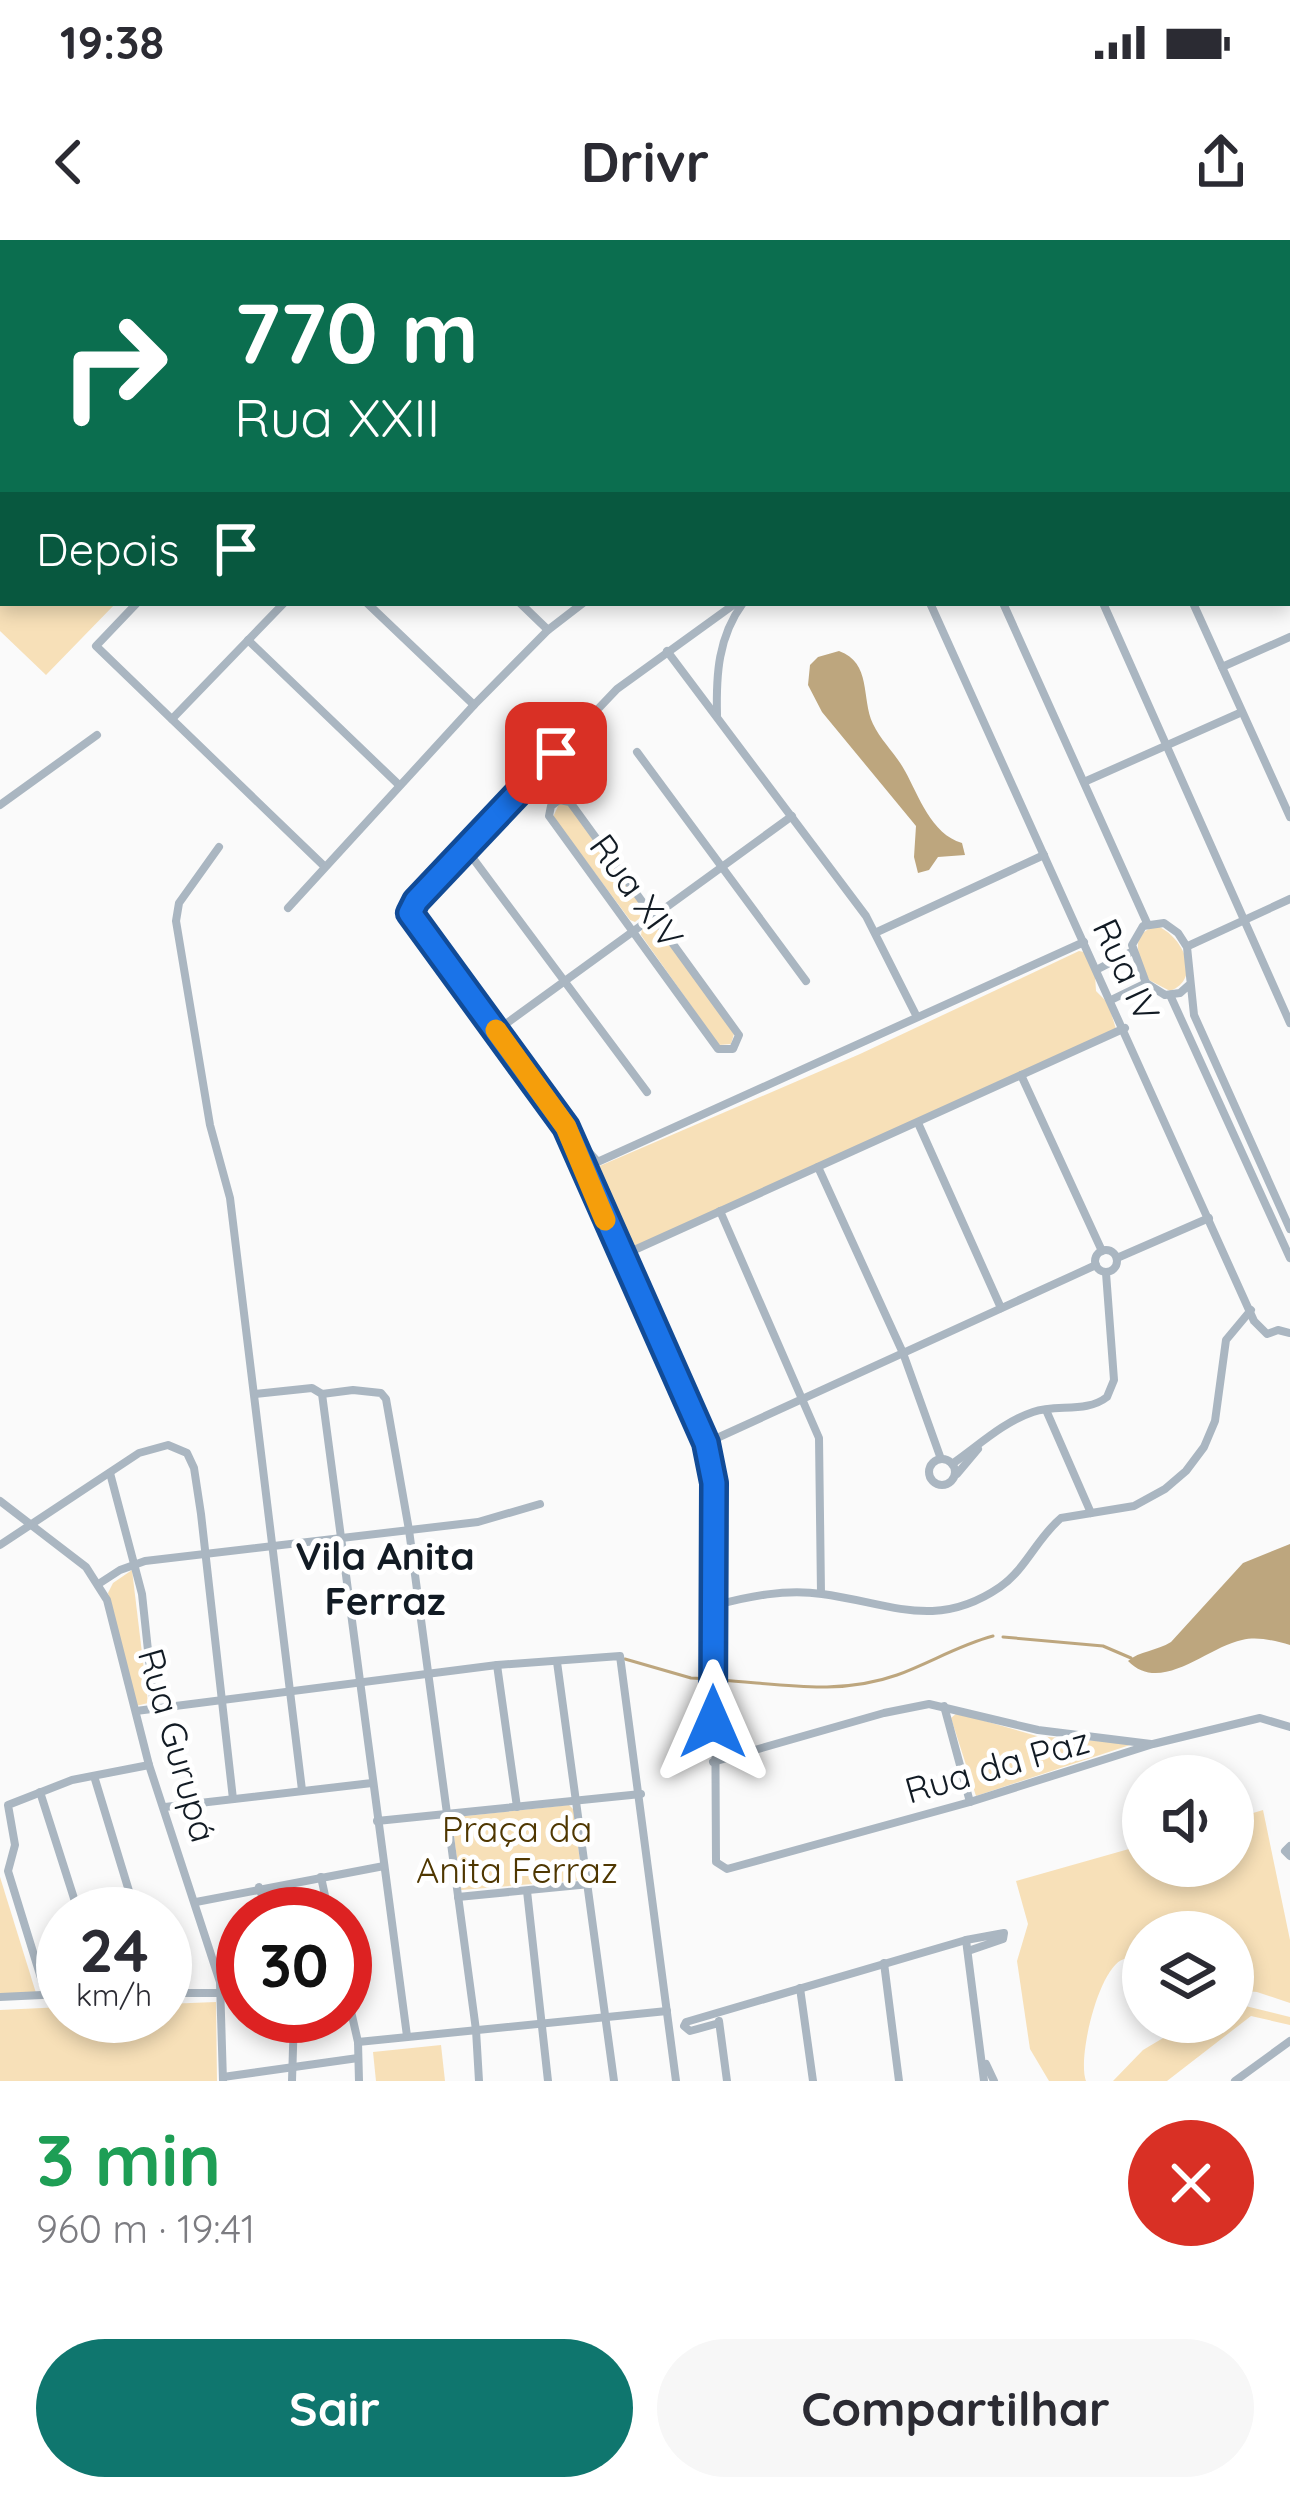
<!DOCTYPE html>
<html lang="pt">
<meta charset="utf-8">
<style>
body{margin:0;font-family:Quicksand,sans-serif;background:#f7f7f7;color:#2b2b33;height:100vh;display:flex;flex-direction:column;font-size:45px;white-space:nowrap}
*{box-sizing:border-box;margin:0}
p{font-size:39px;color:#7c7c81}
.icon{flex:none;width:66px;height:66px;fill:none;stroke:currentColor;stroke-width:2;stroke-linecap:round;stroke-linejoin:round}
.map{position:relative;height:1841px;overflow:hidden}
.panel{display:flex;flex-direction:column;background:#fff;flex:1}
.panel>*{flex:none}
.hud{position:absolute;left:0px;top:0px;width:1290px;height:366px;box-shadow:0 6px 18px #0003;background:#0b6e4f;color:#fff;overflow:hidden}
.buttons{position:absolute;left:1122px;top:1515px;display:grid;gap:24px}
.buttons a{display:grid;place-items:center;width:132px;height:132px;border-radius:50%;background:#fff;box-shadow:0 6px 18px #0003;font-size:60px}
.speed{position:absolute;left:36px;top:1647px;display:flex;gap:24px;font-size:60px;font-weight:700;text-align:center}
.speed>*{display:grid;place-content:center;width:156px;height:156px;border-radius:50%;background:#fff;box-shadow:0 6px 18px #0003;line-height:1}
.speed small{font-size:30px;font-weight:400}
.speed .limit{border:18px solid #d22;background:#fff;color:#111}
.pin{position:absolute;display:grid;place-items:center;width:102px;height:102px;color:#fff;margin:-51px;border-radius:24px;box-shadow:0 6px 18px #0006}
.me{position:absolute;width:132px;margin:-66px;rotate:0deg;stroke-linejoin:round;filter:drop-shadow(0 0 9px #0008)}
.turn{display:flex;align-items:center;gap:42px;height:252px;padding:0 36px;font-size:54px}
.turn .icon{width:156px;height:156px;stroke-width:2.5}
.turn b{display:block;font-size:84px;line-height:102px}
.then{display:flex;align-items:center;height:114px;padding:0 36px;background:#0003;gap:24px;font-size:45px}
.round{display:grid;place-items:center;flex:none;width:126px;height:126px;border-radius:63px;background:#f7f7f7}
.summary{display:flex;align-items:center;justify-content:space-between;height:204px;padding:0 36px}
h1{font-size:72px;font-weight:800;line-height:90px;color:#1e9e55}
.action{display:flex;gap:24px;margin-top:auto;padding:24px 36px}
.action a{flex:1;height:138px;border-radius:72px;background:#0f766e;color:#fff;font-size:48px;font-weight:800;line-height:138px;text-align:center}
.action a+a{background:#f7f7f7;color:#2b2b33}
.status{display:flex;justify-content:space-between;align-items:center;height:84px;padding:0 60px;background:#fff;direction:ltr}
.status svg{height:33px;fill:currentColor}
header{display:flex;justify-content:space-between;align-items:center;height:156px;padding:0 36px;background:#fff;font-size:54px;font-weight:800}
.map>svg:first-child{display:block}
.green{fill:#f7e0b8}
.water{fill:#bda67e}
.lines{fill:none;stroke-linecap:round;stroke-linejoin:round}
.stream{stroke:#bda67e;stroke-width:3}
.minor{stroke:#aab6c1;stroke-width:8}
.route-casing{stroke:#114b97;stroke-width:30}
.route{stroke:#1a73e8;stroke-width:21}
.slow{stroke:#f59e0b;stroke-width:21}
.labels{text-anchor:middle;dominant-baseline:central;stroke-width:10;stroke-linejoin:round;paint-order:stroke}
.street-label{font-size:36px;fill:#121b24;stroke:#fff}
.park-label{font-size:36px;fill:#4f3701;stroke:#fff}
.neighbourhood-label{font-size:39px;font-weight:bold;fill:#121b24;stroke:#fff}
</style>
<div class="status"><b>19:38</b><svg viewBox="0 0 49 12"><path d="M0 12V9h3v3zM5 12V6h3v6zM10 12V3h3v9zM15 12V0h3v12zM26 1h20v11H26zM47 4h2v5h-2z"/></svg></div>
<header><svg class="icon" aria-label="back" viewBox="0 0 24 24"><path d="M15 5l-7 7 7 7"/></svg>Drivr<svg class="icon" aria-label="share" viewBox="0 0 24 24"><path d="M12 15V3M7 8l5-5 5 5M5 13v7h14v-7"/></svg></header>
<div class="map">
<svg width="1290" height="1841" viewBox="0 0 1290 1841">
<rect width="100%" height="100%" fill="#fafafa"/>
<g class="green">
<polygon points="0,0 468,0 3,3 3,363 116,363 46,435 0,391"/>
<polygon points="559,564 568,565 647,672 635,682 630,680 553,577"/>
<polygon points="655,683 734,794 731,804 719,805 641,695 642,689"/>
<path d="M1157 686C1183 696 1203 739 1170 751L1149 740C1140 719 1126 694 1157 686Z"/>
<polygon points="1079,711 1084,712 1095,734 1096,751 1108,763 1116,789 628,1010 622,1006 591,937 595,928 860,814"/>
<polygon points="132,1330 148,1463 136,1466 108,1353 113,1343"/>
<polygon points="957,1473 1037,1496 1133,1504 976,1556 951,1478"/>
<polygon points="569,1565 574,1570 582,1640 461,1650 452,1580 456,1577"/>
<path d="M1263 1570 1290 1700V1763L1257 1752 1233 1750V1692H1143V1720C1139 1720 1129 1717 1124 1719 1099 1726 1077 1818 1086 1841H1049L1030 1809 1017 1721 1028 1684 1016 1641 1143 1605V1626H1233V1579Z"/>
<polygon points="0,1637 36,1753 0,1755"/>
<polygon points="216,1762 217,1841 0,1841 0,1770 63,1767 63,1776 165,1776 165,1764"/>
<polygon points="1233,1763 1290,1777 1290,1785 1251,1776 1167,1841 1113,1841 1143,1810 1190,1782 1233,1782"/>
<polygon points="441,1805 445,1841 376,1841 373,1812"/>
</g>
<g class="water">
<path d="M839 411C872 423 861 458 873 484 881 501 896 514 905 531 919 556 931 594 962 603L965 615 938 617 929 630 918 633 914 617 916 586 822 472 808 445 810 425 818 417Z"/>
<path d="M1290 1304V1405C1275 1401 1258 1396 1242 1400 1207 1407 1161 1455 1128 1421 1139 1411 1157 1411 1171 1402L1243 1323Z"/>
</g>
<g class="lines">
<g class="stream">
<polyline points="1003,1397 1103,1406 1131,1418"/>
<polyline points="625,1419 691,1438 710,1439"/>
<path d="M720 1440C781 1444 838 1456 897 1435 930 1423 959 1405 993 1396"/>
</g>
<g class="minor">
<polyline points="607,0 610,3"/>
<polyline points="720,0 731,3"/>
<polyline points="939,0 940,3"/>
<polyline points="1032,0 1034,3"/>
<polyline points="482,3 485,0"/>
<polyline points="733,3 772,0"/>
<polyline points="908,3 916,0"/>
<polyline points="1287,127 1290,126"/>
<polyline points="1287,216 1290,215"/>
<polyline points="1287,309 1290,308"/>
<polyline points="137,363 96,406 324,626"/>
<polyline points="367,363 474,465"/>
<polyline points="520,363 548,390"/>
<polyline points="736,363 617,449 415,661 410,672 565,887 709,1214 714,1243 716,1622 727,1629 970,1562 1153,1504 1260,1478 1290,1487"/>
<polyline points="930,363 1254,1081 1267,1094 1278,1090 1290,1093"/>
<polyline points="1003,363 1147,683"/>
<polyline points="1103,363 1290,783"/>
<polyline points="1193,363 1290,577"/>
<polyline points="248,400 398,544"/>
<polyline points="667,411 866,676 917,777"/>
<polyline points="1222,427 1290,397"/>
<path d="M717 475C716 435 718 397 743 363"/>
<polyline points="172,479 284,363"/>
<polyline points="637,512 806,741"/>
<polyline points="1084,542 1242,472"/>
<polygon points="559,560 570,562 739,795 733,809 718,809 549,576 551,566"/>
<polyline points="0,565 97,495"/>
<polyline points="219,607 179,663 176,681 210,885 230,958 302,1550"/>
<polyline points="466,609 647,852"/>
<polyline points="288,668 474,465 548,390 583,363"/>
<polyline points="877,692 1044,615"/>
<polyline points="1188,706 1290,659"/>
<polyline points="1098,729 1133,711"/>
<polyline points="1189,745 1180,753 1165,755 1146,743 1132,705 1143,686 1164,683 1178,693 1187,707 1194,775 1290,989"/>
<polyline points="1170,755 1290,1018"/>
<polyline points="1111,760 1146,743"/>
<polyline points="496,791 792,576"/>
<polyline points="1021,835 1102,1011"/>
<polyline points="918,883 1001,1068"/>
<polyline points="567,888 597,921"/>
<polyline points="818,927 903,1113 941,1219"/>
<polyline points="582,929 1084,702"/>
<polyline points="720,971 819,1198 821,1353"/>
<circle cx="1106" cy="1021" r="11"/>
<polyline points="621,1016 1125,788"/>
<polyline points="1117,1018 1209,978"/>
<polyline points="255,1154 312,1148 322,1154 407,1796"/>
<polyline points="322,1154 353,1150 381,1153 386,1159 409,1290 476,1790 479,1841"/>
<polyline points="1046,1170 1091,1273"/>
<polyline points="706,1203 1096,1025"/>
<circle cx="942" cy="1232" r="13"/>
<path d="M952 1224C978 1206 1003 1182 1033 1172 1057 1164 1087 1173 1107 1157L1114 1140 1106 1033"/>
<polyline points="110,1233 142,1354 154,1467"/>
<polyline points="957,1234 978,1209"/>
<polyline points="0,1261 86,1327 107,1360 149,1525 220,1742 223,1841"/>
<polyline points="0,1305 139,1213 168,1205 187,1213 194,1228 201,1274 233,1559"/>
<polyline points="100,1343 120,1330 145,1321 478,1282 540,1264"/>
<path d="M713 1366C749 1356 785 1349 822 1354 890 1363 936 1391 1000 1347 1026 1329 1037 1298 1061 1278L1134 1266 1165 1249 1186 1231 1204 1207 1215 1181 1226 1100 1251 1070"/>
<polyline points="557,1422 614,1841"/>
<polyline points="497,1425 517,1567"/>
<polyline points="944,1466 970,1562"/>
<polyline points="136,1471 497,1425 620,1416 676,1841"/>
<polyline points="713,1522 884,1473 929,1464 1038,1490 1151,1504"/>
<polyline points="94,1536 136,1674"/>
<polyline points="40,1552 79,1674"/>
<polyline points="165,1567 372,1543"/>
<polyline points="377,1581 641,1554"/>
<polyline points="1290,1606 1285,1611 1290,1616"/>
<polyline points="321,1637 329,1674"/>
<polyline points="259,1647 268,1674"/>
<polyline points="527,1651 548,1841"/>
<polyline points="458,1657 590,1644"/>
<polyline points="196,1662 384,1626"/>
<polyline points="966,1700 984,1841"/>
<polyline points="884,1723 899,1841"/>
<polyline points="345,1745 358,1802 359,1841"/>
<polyline points="800,1748 813,1841"/>
<polyline points="165,1753 221,1753"/>
<polyline points="46,1754 8,1631 15,1605 8,1565 72,1540 149,1525"/>
<polyline points="0,1757 63,1754"/>
<polyline points="719,1781 727,1841"/>
<polyline points="719,1783 690,1791 684,1786 686,1782 966,1700 1004,1693 1003,1699 968,1711"/>
<polyline points="358,1802 667,1771"/>
<polyline points="986,1824 994,1841"/>
<polyline points="223,1837 358,1818"/>
<polyline points="292,1841 294,1776"/>
<polyline points="1235,1841 1290,1801"/>
</g>
</g>
<g class="lines">
<defs>
<polyline id="route" points="556,513 416,661 410,673 566,887 706,1203 714,1243 713,1482"/>
</defs>
<use href="#route" class="route-casing"/>
<use href="#route" class="route"/>
<polyline class="slow" points="496,790 566,887 605,980"/>
</g>
<g class="labels">
<g class="street-label">
<text transform="translate(637 651) rotate(54)">Rua XIV</text>
<text transform="translate(1127 730) rotate(65)">Rua IV</text>
<text transform="translate(178 1505) rotate(74)">Rua Gurupá</text>
<text transform="translate(997 1525) rotate(-16)">Rua da Paz</text>
</g>
<g class="park-label">
<text x="517" y="1588">Praça da<tspan x="517" dy="41">Anita Ferraz</tspan></text>
</g>
<g class="neighbourhood-label">
<text x="385" y="1315">Vila Anita<tspan x="385" dy="45">Ferraz</tspan></text>
</g>
</g>
</svg>
<div class="buttons">
<a><svg class="icon" aria-label="sound" viewBox="0 0 24 24"><path d="M4 9h4l5-4v14l-5-4H4zM17 9q2 3 0 6"/></svg></a>
<a><svg class="icon" aria-label="layers" viewBox="0 0 24 24"><path d="M12 4l9 5-9 5-9-5zM3 14l9 5 9-5"/></svg></a>
</div>
<div class="speed"><div>24<small>km/h</small></div><div class="limit">30</div></div>
<div class="pin" style="left:556px;top:513px;background:#d93025"><svg class="icon" aria-label="arrive" viewBox="0 0 24 24"><path d="M6 21V4h12l-3 4 3 4H6"/></svg></div>
<svg class="me" style="left:713px;top:1482px" viewBox="-20 -20 40 40"><path d="M0-17L14 15 0 8-14 15z" fill="#1a73e8" stroke="#fff" stroke-width="4"/></svg>
<div class="hud">
<div class="turn"><svg class="icon" aria-label="right" viewBox="0 0 24 24"><path d="M7 20v-9h11M14 6l5 5-5 5"/></svg><div><b>770 m</b>Rua XXII</div></div>
<div class="then">Depois<svg class="icon" aria-label="arrive" viewBox="0 0 24 24"><path d="M6 21V4h12l-3 4 3 4H6"/></svg></div>
</div>
</div>
<section class="panel">
<div class="summary"><div><h1>3 min</h1><p>960 m · 19:41</p></div><a class="round" style="background:#d93025;color:#fff"><svg class="icon" aria-label="close" viewBox="0 0 24 24"><path d="M6 6l12 12M18 6L6 18"/></svg></a></div>
<div class="action"><a>Sair</a><a>Compartilhar</a></div>
</section>
